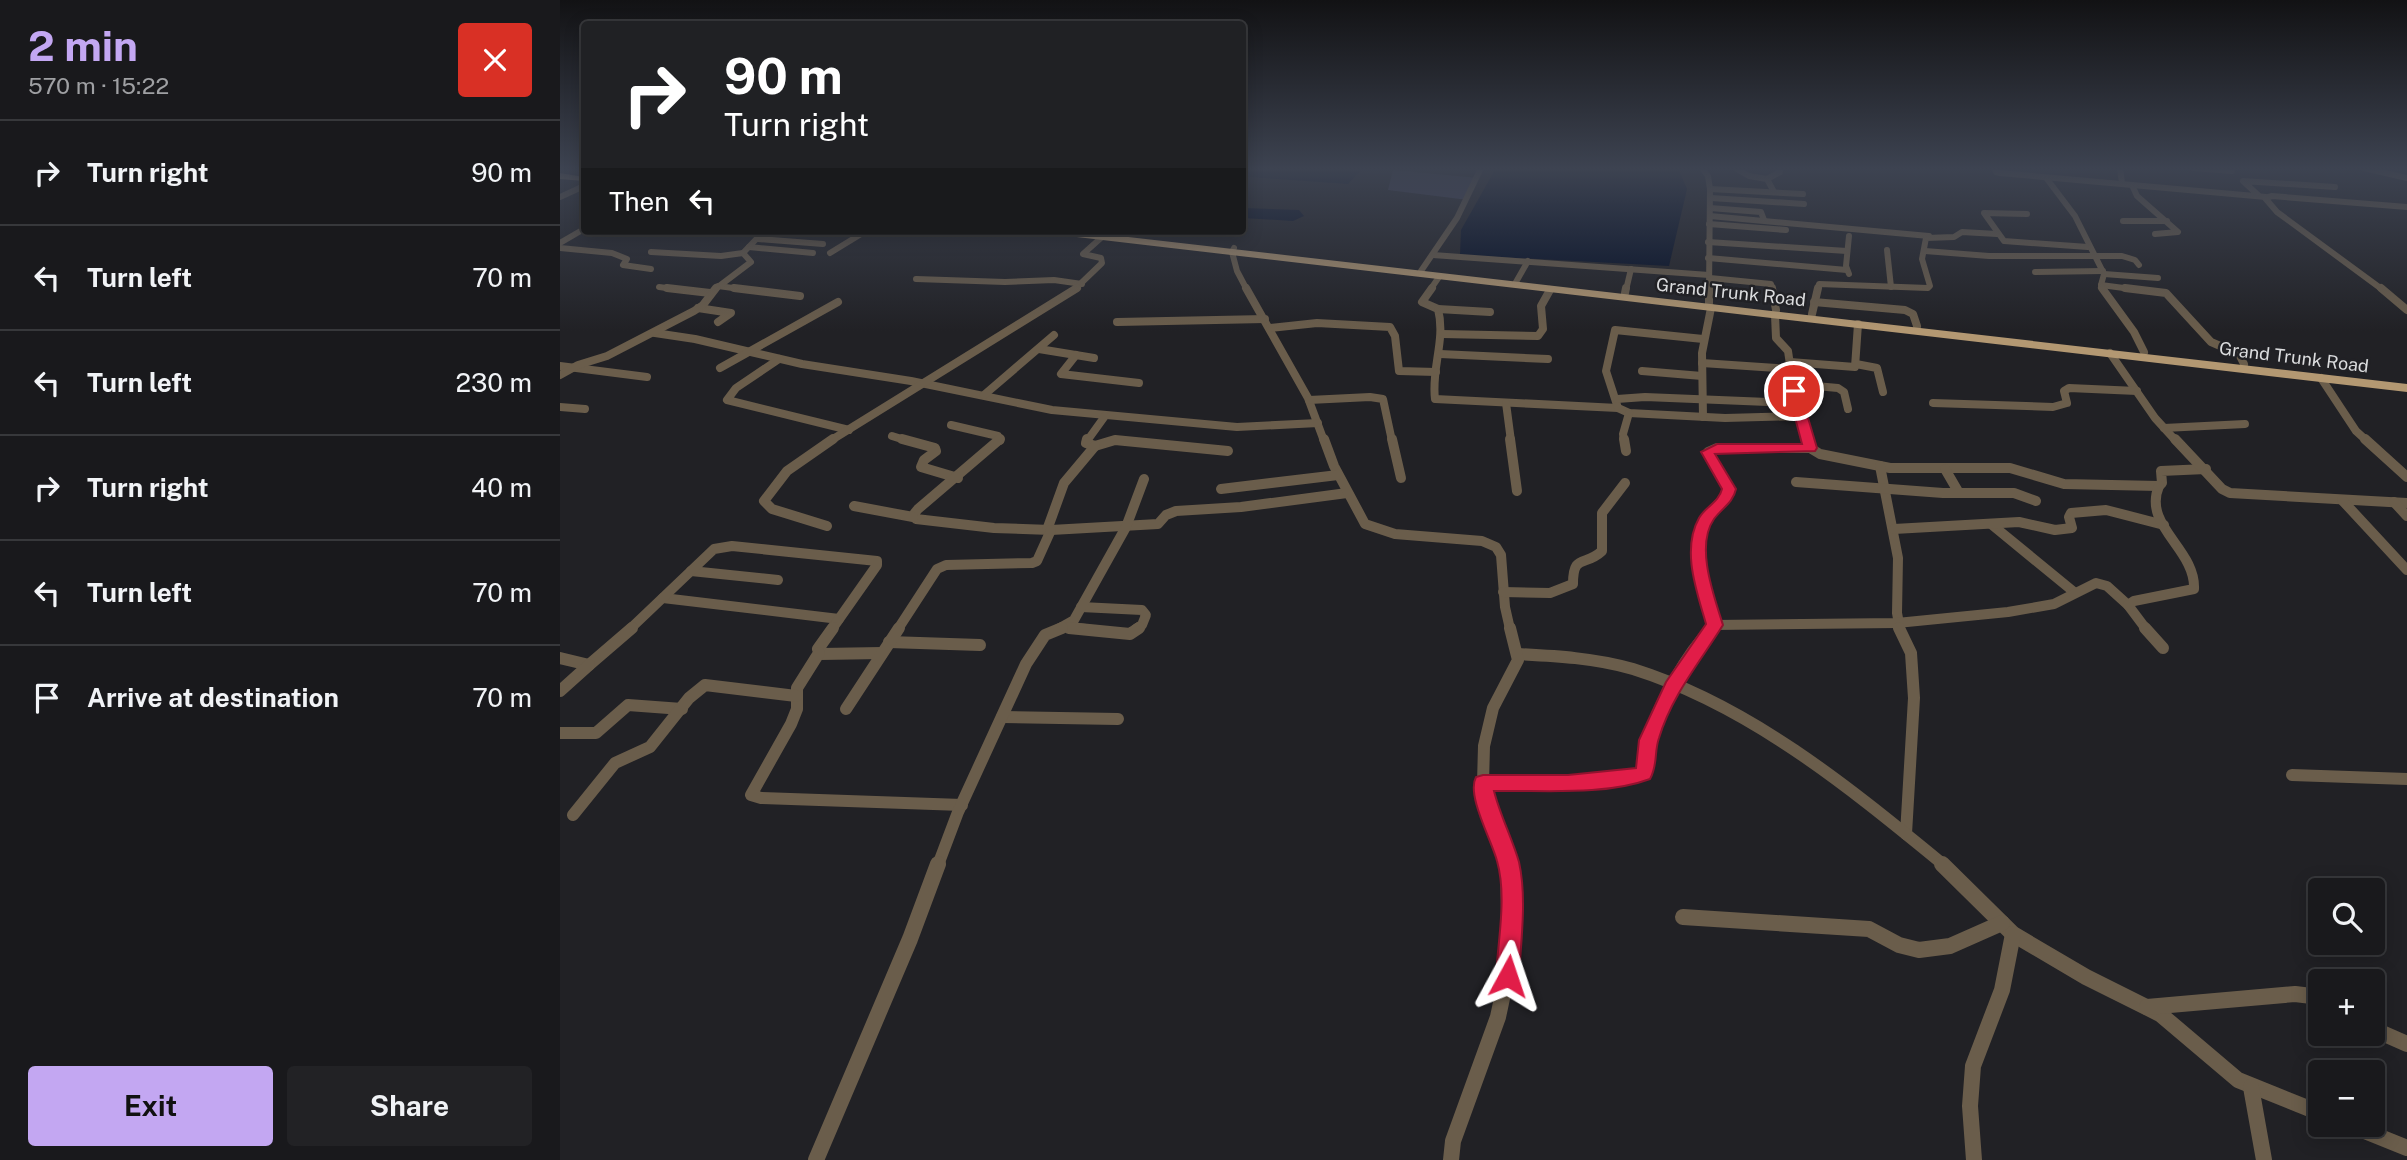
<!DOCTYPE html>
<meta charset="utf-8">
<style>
body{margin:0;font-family:"Public Sans",sans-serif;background:#222225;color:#f1f3f6;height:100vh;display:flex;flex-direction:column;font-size:26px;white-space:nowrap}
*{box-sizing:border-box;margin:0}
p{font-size:23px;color:#9fa0a3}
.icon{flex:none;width:38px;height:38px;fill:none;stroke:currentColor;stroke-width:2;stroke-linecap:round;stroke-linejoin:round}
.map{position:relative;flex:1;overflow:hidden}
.panel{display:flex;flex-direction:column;background:#19191c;width:560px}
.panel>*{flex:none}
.top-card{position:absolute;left:21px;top:21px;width:665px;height:214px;border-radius:7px;box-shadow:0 4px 18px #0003,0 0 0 2px #37383b;background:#202124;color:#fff;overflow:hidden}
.buttons{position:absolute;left:1748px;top:878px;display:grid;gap:14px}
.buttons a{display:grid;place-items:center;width:77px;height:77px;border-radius:7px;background:#19191c;box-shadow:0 4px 18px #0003,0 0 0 2px #37383b;font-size:35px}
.pin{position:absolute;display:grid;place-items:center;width:60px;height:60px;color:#fff;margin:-30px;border:4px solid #fff;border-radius:50%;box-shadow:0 2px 7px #0007}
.me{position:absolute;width:77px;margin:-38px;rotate:5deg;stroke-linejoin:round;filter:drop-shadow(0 0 5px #0008)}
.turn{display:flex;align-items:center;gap:24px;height:147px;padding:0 28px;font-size:32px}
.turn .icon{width:91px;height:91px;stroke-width:2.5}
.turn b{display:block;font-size:49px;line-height:60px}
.then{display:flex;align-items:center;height:66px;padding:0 28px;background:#0003;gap:14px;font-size:26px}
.round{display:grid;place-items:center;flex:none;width:74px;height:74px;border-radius:7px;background:#222225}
.overview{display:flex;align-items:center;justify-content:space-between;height:119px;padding:0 28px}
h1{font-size:42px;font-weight:700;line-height:52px;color:#c3a7f2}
.cta{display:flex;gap:14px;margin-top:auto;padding:14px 28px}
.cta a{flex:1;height:80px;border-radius:7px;background:#c3a7f2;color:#111;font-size:28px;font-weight:700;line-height:80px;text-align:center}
.cta a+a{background:#222225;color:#f1f3f6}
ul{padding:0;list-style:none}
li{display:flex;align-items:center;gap:21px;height:105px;padding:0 28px;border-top:2px solid #37383b}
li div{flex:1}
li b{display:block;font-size:26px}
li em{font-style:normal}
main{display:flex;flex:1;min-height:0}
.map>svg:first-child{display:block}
.green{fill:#43435e}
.water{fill:#000b23}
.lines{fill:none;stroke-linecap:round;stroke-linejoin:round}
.street-far4{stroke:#6a5d4b;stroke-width:6}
.street-far3{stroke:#6a5d4b;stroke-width:8}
.street-far2{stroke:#6a5d4b;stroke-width:10}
.street-far1{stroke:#6a5d4b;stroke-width:12}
.street{stroke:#6a5d4b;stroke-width:16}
.primary{fill:#b39872;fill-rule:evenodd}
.route{fill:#e11d48;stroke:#92132f;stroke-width:2}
.labels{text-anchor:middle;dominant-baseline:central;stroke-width:5;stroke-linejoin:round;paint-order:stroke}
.far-street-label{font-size:18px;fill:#dbdcde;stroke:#212125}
</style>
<main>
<section class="panel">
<div class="overview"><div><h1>2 min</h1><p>570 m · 15:22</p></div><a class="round" style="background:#d93025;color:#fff"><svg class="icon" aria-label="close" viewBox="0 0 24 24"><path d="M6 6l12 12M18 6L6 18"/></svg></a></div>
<ul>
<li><svg class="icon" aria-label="right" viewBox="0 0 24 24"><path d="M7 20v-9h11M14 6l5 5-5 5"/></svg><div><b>Turn right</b></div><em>90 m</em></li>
<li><svg class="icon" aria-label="left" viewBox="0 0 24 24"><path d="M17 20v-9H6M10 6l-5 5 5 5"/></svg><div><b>Turn left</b></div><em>70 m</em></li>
<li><svg class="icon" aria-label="left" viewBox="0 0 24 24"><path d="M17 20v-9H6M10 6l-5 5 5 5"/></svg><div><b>Turn left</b></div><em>230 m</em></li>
<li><svg class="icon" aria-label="right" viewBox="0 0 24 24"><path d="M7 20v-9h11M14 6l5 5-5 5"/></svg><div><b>Turn right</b></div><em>40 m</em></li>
<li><svg class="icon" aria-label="left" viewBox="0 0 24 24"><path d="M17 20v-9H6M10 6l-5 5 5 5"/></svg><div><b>Turn left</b></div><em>70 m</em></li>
<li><svg class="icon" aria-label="arrive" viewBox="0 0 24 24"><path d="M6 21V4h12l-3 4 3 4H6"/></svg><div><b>Arrive at destination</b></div><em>70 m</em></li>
</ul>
<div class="cta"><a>Exit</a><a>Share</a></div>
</section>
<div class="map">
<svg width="1847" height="1160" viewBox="0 0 1847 1160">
<rect width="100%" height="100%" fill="#212125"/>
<polygon class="green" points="833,170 918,178 903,199 900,199 828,190"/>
<g class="water">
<polygon points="683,168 803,168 788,184 690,177 683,175"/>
<polygon points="936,168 1118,168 1127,189 1109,266 900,255 901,230"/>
<polygon points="682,208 739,210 744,216 733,221 683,218"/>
</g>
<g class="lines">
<g class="street-far4">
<polyline points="1142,168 1148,176 1150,189 1149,290"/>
<polyline points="1175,168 1189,176 1207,179 1214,192"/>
<polyline points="1435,168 1436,172 1440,173 1706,197"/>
<polyline points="1560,168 1562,183"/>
<polyline points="1633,168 1672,171"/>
<polyline points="1804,168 1847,178"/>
<polyline points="1207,179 1220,172 1219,168"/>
<polyline points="1487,179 1515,216 1544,274 1541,285 1543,290"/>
<polyline points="1572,185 1577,196 1618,232 1595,234"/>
<polyline points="1150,189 1243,194"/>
<polyline points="1698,195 1683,181 1775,187"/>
<polyline points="0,197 24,186"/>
<polyline points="1151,198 1244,204"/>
<polyline points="1150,208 1201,212 1204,220"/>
<polyline points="1467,214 1424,213 1444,241 1528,247"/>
<polyline points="1150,216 1369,236"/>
<polyline points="1563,221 1607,221"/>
<polyline points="1149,224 1226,230"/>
<polyline points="1289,236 1286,266 1289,274"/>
<polyline points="198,239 263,244"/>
<polyline points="1148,242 1287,251"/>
<polyline points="0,243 24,229"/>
<polyline points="189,247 253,253"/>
<polyline points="0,248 52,253 67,259 63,265 91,269"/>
<polyline points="674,248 672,252 677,271 687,290"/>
<polyline points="1327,250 1331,287"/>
<polyline points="1365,251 1429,256 1562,256 1575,260 1579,265"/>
<polyline points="91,252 161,256 183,253"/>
<polyline points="270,253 306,231"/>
<polyline points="873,255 1149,275"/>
<polyline points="1148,258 1287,270"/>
<polyline points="861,271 897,218 921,168"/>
<polyline points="1475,272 1543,271"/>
<polyline points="1544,274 1598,278"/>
<polyline points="1150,278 1211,284 1212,290"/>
<polyline points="356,279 445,282 494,280 522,284"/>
<polyline points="956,282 968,261"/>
<polyline points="1541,285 1579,290"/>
<polyline points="158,286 188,290"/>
<polyline points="99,287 122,290"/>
<polyline points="154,290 191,262 183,253 204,231"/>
<polyline points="514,290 542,263 541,258 523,254 542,237"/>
<polyline points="870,290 879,277"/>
<polyline points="1066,290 1071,269"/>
<polyline points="1258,290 1259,284 1368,288 1370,286 1362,259 1366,238 1394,237 1402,232 1437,234"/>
<polyline points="1823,290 1717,212 1705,198 1712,196 1847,207"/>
</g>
<g class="street-far3">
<polyline points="107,288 150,293"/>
<polyline points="174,288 240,296"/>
<polyline points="686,288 748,398 764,441"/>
<path d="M872 288 862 302 878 309C886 340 871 368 875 399L1058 408"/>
<polyline points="1212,288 1216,310"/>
<polyline points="1542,288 1574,332 1584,352"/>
<polyline points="1565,288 1606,293 1651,342 1679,354 1684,364"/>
<polyline points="1821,288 1847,310"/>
<polyline points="1065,293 1066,288"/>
<polyline points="1254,302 1345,310 1353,314 1357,326"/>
<polyline points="1149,303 1149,288"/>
<polyline points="138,308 171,313 158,322"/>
<polyline points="878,309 930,312"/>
<polyline points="1252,314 1258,288"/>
<polyline points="1215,315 1216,338 1228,351 1234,392 1243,416 1246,441"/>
<polyline points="557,322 705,319"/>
<polyline points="710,328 757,323 830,327 835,336 839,371 876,372"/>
<polyline points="95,333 135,339 242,364 351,381 492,410 677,427 758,423"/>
<polyline points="882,334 978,336 983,329 981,306 990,290"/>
<polyline points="1143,339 1055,330 1046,371 1058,408 1069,413 1165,418 1243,416"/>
<polyline points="479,349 534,358"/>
<polyline points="1550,353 1595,418 1616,441"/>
<polyline points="880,354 988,359"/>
<polyline points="516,355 501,374 579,383"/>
<polyline points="219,359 176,388 167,400 289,430"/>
<polyline points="1230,362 1295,367 1298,324"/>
<polyline points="1142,363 1231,369"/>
<polyline points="1296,364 1317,368 1323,392"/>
<polyline points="0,366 87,377"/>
<polyline points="160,368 278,302"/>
<polyline points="1082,371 1142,376"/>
<polyline points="0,375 18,365 47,356 134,311 143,305 156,288"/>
<polyline points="1761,378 1796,431 1807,441"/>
<polyline points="1233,384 1278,388 1284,392 1288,409"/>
<polyline points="424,395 494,335"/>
<polyline points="1057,399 1085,397 1208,402"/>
<polyline points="749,400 810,397 823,399 832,441"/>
<polyline points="946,403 951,441"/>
<polyline points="1373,403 1493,407 1507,403 1504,391 1509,388 1577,391"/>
<polyline points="0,407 25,409"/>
<polyline points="1143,417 1142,353 1151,308"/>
<polyline points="391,425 438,436 440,441"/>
<polyline points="1604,428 1685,424"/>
<polyline points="332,436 348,441"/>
<polyline points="270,441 517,288"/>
<polyline points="527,441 545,416"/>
<polyline points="553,441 560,441"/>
<polyline points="1064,441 1063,434 1069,413"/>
</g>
<g class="street-far2">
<polyline points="342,439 375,448 376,451 364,460 361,467 398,478"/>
<polyline points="440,439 358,509 354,514 356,519 434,528 491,530 598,524 606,515 616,511 681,507 787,493"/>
<polyline points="527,439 526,443 535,446 555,440 668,451"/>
<polyline points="764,439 774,466 805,524 835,534 922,541 936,547 941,555 945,607 950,629"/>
<polyline points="832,439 841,478"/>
<polyline points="950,439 957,491"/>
<polyline points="1064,439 1066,451"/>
<polyline points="1246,439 1250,448 1260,454 1330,468 1450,468 1504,484 1599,486 1602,483 1601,471 1646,469"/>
<polyline points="1615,439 1662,489 1670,493 1847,503"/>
<polyline points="1805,439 1847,477"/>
<polyline points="1320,466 1338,558 1337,613 1340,629"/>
<polyline points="1385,469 1399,493"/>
<polyline points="1236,482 1383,493 1454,493 1476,501"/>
<polyline points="661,489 778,475"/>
<polyline points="1782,500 1847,570"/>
<polyline points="1834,502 1847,516"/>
<polyline points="294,506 353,517"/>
<polyline points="1431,524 1514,592"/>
<polyline points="267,526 212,509 204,501 227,471 273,439"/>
<polyline points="1334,529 1459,522 1495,530 1512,528 1509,517 1511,513 1546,510 1604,525"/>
<polyline points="487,530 504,483 535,446"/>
<polyline points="131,571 218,580"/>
<path d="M943 592 990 593 1013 584C1013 553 1025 567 1042 551V513L1065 483"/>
<polyline points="103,598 279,619"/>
<polyline points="521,607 582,610 586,615 582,625 576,629"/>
<path d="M1154 625C1143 593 1128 551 1146 519 1152 507 1164 502 1169 489L1148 452 1157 448H1250"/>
<polyline points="504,627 526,629"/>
<polyline points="70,629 154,549 172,546 317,561 317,565 272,629"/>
<polyline points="338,629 377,569 386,565 472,563 477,561 491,530"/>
<polyline points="498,629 514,620 566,527 584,479"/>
<polyline points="1150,629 1154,625 1337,623 1448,612 1494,604 1536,583 1547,586 1568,605"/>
<path d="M1586 629 1568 605 1574 601 1634 589C1636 549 1582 526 1599 486"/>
</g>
<g class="street-far1">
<polyline points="273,628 258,649 261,654 322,653"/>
<polyline points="509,628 570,634 579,628"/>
<polyline points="1339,628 1351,653 1354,698 1346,834"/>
<polyline points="1585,628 1603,648"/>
<polyline points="329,642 420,645"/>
<polyline points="259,653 237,688 237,709 231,724 191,795 201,798 402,805"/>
<path d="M957 654C996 656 1035 658 1073 669 1191 706 1291 789 1384 865"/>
<polyline points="0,658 29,665 72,628"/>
<polyline points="0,691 29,665"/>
<polyline points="286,709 339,628"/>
<polyline points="442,717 558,719"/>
<polyline points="0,733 36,733 68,705 122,709"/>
<polyline points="1732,775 1847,779"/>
<path d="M923 783C968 783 1043 790 1084 773 1089 763 1086 752 1088 741 1097 706 1127 653 1152 628"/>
<polyline points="13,815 55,763 90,747 129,698 145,685 236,696"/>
<polyline points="378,865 398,812 466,664 485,635 502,628"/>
<polyline points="948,865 930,815 923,783 924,746 933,708 958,660 950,628"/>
</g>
<g class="street">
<polyline points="1382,864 1453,934 1526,977 1600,1014 1678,1080 1760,1113"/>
<polyline points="1123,917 1309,929 1339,945 1359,950 1390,946 1442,923"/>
<polyline points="1587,1007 1735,994 1760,997"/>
<polyline points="1813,1029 1847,1044"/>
<polyline points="1691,1087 1704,1160"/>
<polyline points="1790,1125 1847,1148"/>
<polyline points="256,1160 350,939 378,864"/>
<polyline points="891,1160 893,1141 938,1017 950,961 948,864"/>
<polyline points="1414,1160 1410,1106 1413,1066 1442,990 1453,934"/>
</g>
<g class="primary">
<polygon points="0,173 24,177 24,181 0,179"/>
<polygon points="486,231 516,231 1847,384 1847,392 491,234"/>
</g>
</g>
<linearGradient id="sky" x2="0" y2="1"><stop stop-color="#121214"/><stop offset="0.51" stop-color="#3d4351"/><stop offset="1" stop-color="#3d4351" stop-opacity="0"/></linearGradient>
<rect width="1847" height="331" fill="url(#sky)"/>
<path class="route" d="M1234 388 1240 391 1257 448 1255 451 1155 454 1176 489C1173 503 1162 508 1154 519 1135 546 1154 596 1163 625 1140 662 1112 695 1099 738 1094 752 1098 765 1090 779 1045 796 982 790 934 791 940 815 952 838 959 862 967 898 961 940 959 976L956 984 948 987 940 984 936 976C938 940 947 896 937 861 932 841 906 795 916 777L923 775H1008L1076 768 1079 740 1106 682 1146 624C1137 592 1121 550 1139 518 1145 507 1159 502 1162 489L1141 452 1157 444H1242L1228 391Z"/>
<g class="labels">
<g class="far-street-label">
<text transform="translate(1171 292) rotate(6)">Grand Trunk Road</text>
<text transform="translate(1734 357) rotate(7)">Grand Trunk Road</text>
</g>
</g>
</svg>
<div class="buttons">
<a><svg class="icon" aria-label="search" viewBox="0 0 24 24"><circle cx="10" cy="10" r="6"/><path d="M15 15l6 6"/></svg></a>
<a>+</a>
<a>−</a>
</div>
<div class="pin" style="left:1234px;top:391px;background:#d93025"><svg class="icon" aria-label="arrive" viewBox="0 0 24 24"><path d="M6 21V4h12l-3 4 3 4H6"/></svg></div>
<svg class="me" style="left:948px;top:976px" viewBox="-20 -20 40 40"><path d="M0-17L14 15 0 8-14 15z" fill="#e11d48" stroke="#fff" stroke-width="4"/></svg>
<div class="top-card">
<div class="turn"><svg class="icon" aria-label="right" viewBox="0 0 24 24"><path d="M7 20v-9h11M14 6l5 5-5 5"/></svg><div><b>90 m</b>Turn right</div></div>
<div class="then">Then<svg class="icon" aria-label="left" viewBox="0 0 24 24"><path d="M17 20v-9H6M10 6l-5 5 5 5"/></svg></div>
</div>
</div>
</main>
